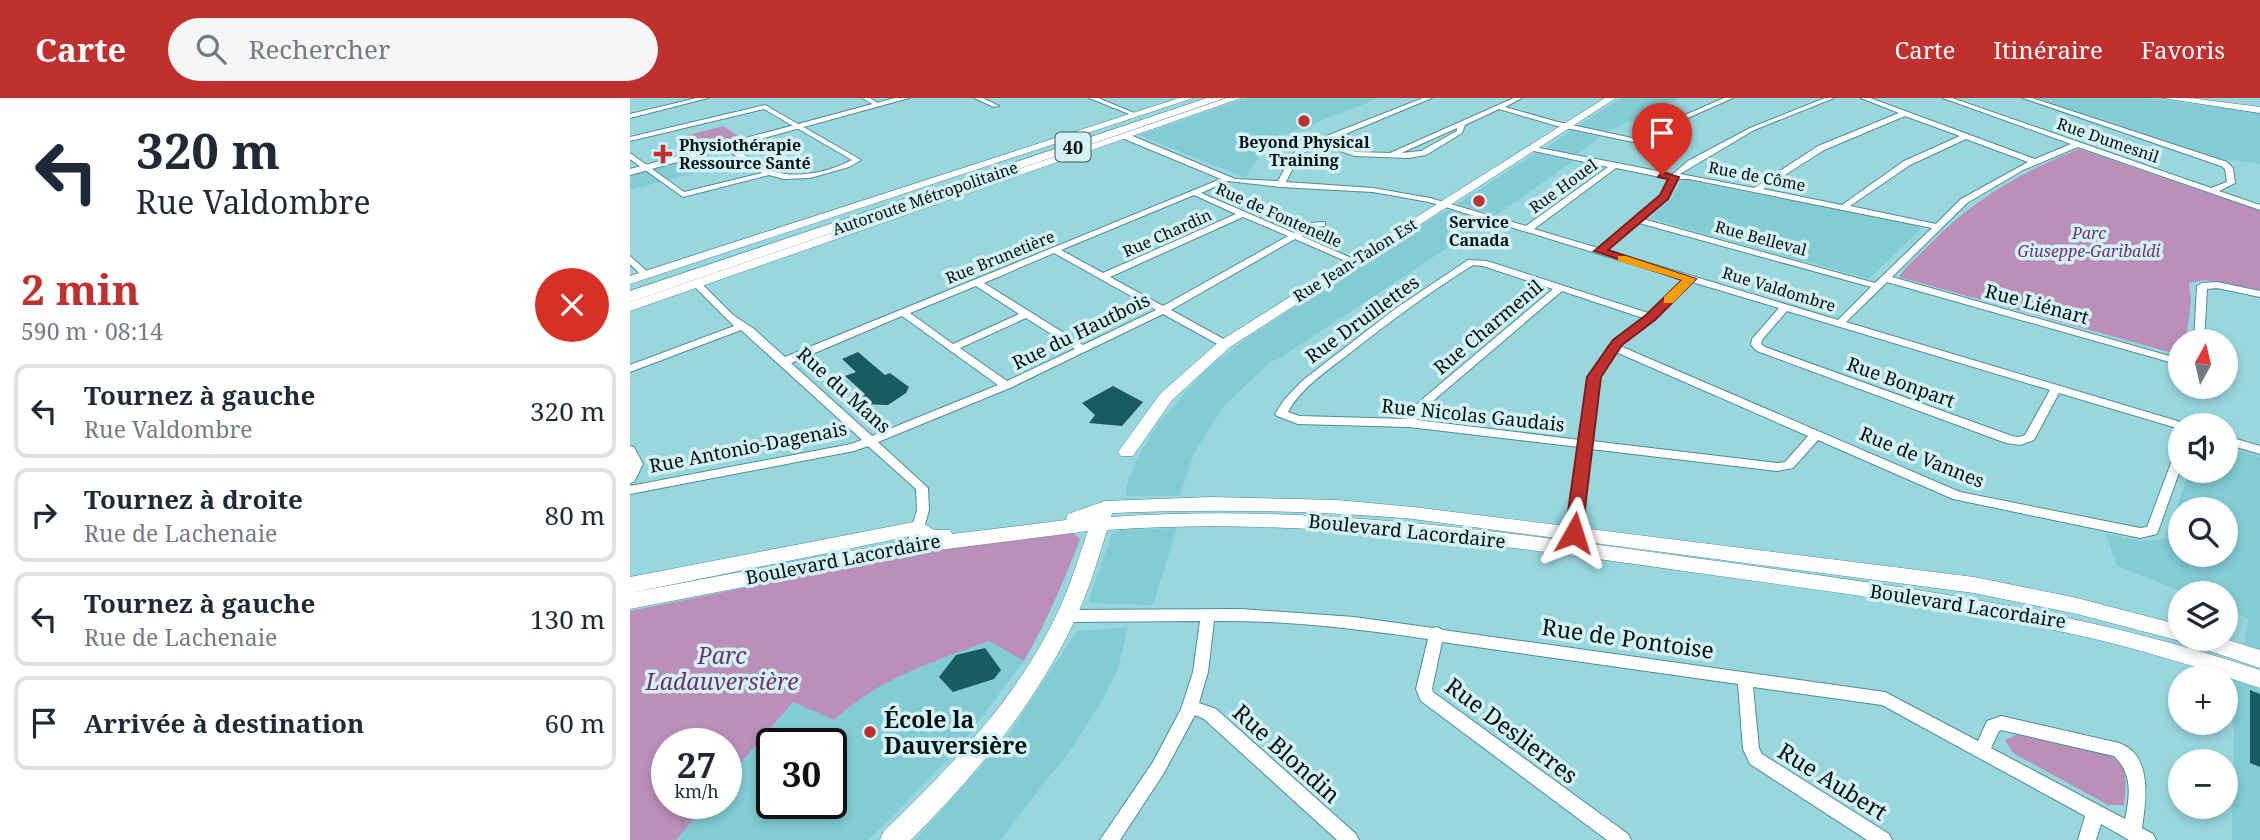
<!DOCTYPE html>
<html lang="fr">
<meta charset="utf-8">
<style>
body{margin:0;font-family:"Noto Serif",serif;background:#f6f6f7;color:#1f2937;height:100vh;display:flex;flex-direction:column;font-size:26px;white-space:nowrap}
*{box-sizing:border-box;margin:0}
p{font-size:23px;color:#747a83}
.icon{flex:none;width:38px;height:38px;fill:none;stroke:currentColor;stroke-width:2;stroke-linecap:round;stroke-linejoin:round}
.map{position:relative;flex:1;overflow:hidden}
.details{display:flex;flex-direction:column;background:#fff;width:630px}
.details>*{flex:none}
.guide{background:#fff;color:#1f2937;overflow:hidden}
.needle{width:46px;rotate:8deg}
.fabs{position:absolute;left:1538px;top:231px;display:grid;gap:14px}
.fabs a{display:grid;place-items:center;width:70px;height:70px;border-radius:50%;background:#fff;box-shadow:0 4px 10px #0003;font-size:35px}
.speed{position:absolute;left:21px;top:630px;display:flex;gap:14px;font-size:35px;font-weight:700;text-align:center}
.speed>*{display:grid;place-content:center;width:91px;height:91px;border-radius:50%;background:#fff;box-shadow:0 4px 10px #0003;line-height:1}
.speed small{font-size:18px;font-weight:400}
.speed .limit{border:4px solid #111;border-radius:10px;background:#fff;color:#111}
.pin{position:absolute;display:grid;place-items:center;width:60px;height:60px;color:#fff;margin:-72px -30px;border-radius:50% 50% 50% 0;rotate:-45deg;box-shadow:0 0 7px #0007}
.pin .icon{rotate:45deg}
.me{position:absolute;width:77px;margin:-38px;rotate:6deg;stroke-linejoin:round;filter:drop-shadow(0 0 5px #0008)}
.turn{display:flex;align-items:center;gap:24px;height:147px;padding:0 21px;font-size:32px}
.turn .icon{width:91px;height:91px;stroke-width:2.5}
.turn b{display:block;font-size:49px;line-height:60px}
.round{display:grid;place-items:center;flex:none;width:74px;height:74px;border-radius:37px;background:#f6f6f7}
.overview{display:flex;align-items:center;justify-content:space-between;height:119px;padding:0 21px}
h1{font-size:42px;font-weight:700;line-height:52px;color:#bf302e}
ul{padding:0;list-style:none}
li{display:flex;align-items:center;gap:21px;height:94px;margin:0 14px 10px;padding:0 7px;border:4px solid #e0e1e3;border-radius:14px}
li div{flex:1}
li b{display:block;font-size:26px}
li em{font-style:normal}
header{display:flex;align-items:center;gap:42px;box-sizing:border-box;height:98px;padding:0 35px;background:#bf302e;color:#fff}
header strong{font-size:33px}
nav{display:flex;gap:38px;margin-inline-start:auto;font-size:24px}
.search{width:490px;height:63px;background:#f6f6f7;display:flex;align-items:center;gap:18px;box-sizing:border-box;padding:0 24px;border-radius:38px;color:#747a83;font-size:26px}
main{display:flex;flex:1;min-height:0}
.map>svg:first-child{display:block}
.built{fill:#83ccd5;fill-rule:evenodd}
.green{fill:#ba8fba}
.building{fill:#1a5a61}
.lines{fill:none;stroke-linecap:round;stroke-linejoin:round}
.minor-casing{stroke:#508c94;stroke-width:2}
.tertiary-casing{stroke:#508c94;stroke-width:2}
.secondary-casing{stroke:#508c94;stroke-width:1}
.motorway-casing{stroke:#508c94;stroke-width:1}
.minor{fill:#fff;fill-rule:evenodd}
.tertiary{fill:#fff;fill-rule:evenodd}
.secondary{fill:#fff;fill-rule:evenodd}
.motorway{fill:#fff;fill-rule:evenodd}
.route{fill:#bf302e;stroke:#7c1f1e;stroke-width:2}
.slow{fill:#f59e0b}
.poi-dot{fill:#bf302e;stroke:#d4f1f5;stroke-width:2.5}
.labels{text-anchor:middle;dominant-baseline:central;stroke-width:7;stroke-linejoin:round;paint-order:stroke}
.far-street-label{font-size:16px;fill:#001114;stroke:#d4f1f5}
.far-poi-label{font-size:16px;font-weight:bold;fill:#001114;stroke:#d4f1f5}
.far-park-label{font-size:16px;font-style:italic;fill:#6e3370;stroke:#d4f1f5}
.shield{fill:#d4f1f5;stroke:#405458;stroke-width:2}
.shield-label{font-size:18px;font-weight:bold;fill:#001114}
.street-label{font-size:19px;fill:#001114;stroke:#d4f1f5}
.near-street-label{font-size:23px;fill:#001114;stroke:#d4f1f5}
.near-park-label{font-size:23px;font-style:italic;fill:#6e3370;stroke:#d4f1f5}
.near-poi-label{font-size:23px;font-weight:bold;fill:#001114;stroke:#d4f1f5;text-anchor:start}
</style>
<header>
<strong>Carte</strong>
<div class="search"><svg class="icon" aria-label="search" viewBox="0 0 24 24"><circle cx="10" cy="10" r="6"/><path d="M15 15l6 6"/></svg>Rechercher</div>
<nav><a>Carte</a><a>Itinéraire</a><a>Favoris</a></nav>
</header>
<main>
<section class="details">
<div class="guide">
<div class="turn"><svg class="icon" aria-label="left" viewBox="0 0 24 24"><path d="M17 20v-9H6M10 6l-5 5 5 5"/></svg><div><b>320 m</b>Rue Valdombre</div></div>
</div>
<div class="overview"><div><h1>2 min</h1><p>590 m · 08:14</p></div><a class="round" style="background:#d93025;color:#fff"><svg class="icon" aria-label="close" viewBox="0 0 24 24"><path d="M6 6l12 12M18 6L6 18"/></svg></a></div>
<ul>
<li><svg class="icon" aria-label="left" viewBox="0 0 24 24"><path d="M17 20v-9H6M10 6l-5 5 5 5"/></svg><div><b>Tournez à gauche</b><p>Rue Valdombre</p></div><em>320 m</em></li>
<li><svg class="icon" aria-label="right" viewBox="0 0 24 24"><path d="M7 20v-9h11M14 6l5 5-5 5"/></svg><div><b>Tournez à droite</b><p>Rue de Lachenaie</p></div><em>80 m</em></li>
<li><svg class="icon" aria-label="left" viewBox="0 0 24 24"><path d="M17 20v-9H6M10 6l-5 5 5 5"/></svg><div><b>Tournez à gauche</b><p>Rue de Lachenaie</p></div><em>130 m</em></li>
<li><svg class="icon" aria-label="arrive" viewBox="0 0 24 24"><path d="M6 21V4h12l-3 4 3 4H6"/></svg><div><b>Arrivée à destination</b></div><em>60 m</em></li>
</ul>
</section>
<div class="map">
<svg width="1630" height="742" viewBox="0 0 1630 742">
<rect width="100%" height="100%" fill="#99d7df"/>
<g class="built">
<polygon points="617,0 750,0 625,48 628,60 615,80 509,37"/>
<polygon points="991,0 1051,0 976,34 949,27"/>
<polygon points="1403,0 1517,0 1630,15 1630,66 1585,60"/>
<polygon points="940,33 944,33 970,39 947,57 916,50"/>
<polygon points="906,55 944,63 866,117 827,106"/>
<polygon points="57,59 76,72 0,92 0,74"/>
<polygon points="1056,82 1286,127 1291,131 1239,181 1020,120 1041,101 1051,84"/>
<polygon points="820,112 857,124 645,263 642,262 594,308 564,355 550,398 496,398 496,388 507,361 528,326 575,272 621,237 814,113"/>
<path d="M1596 348 1630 359V552L1613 546 1619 521 1596 511V495H1556L1487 468 1476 436 1514 443 1534 441 1560 373H1596ZM1550 411H1596V457H1550Z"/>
<polygon points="547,430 523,507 461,505 459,501 482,436 490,432"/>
<polygon points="498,529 488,571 472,603 442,650 370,742 285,742 376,640 447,533"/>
<path d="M360 543 394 563 329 650 239 742H46L77 705H96V682L163 604 204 622 229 600 265 578ZM142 646H201V705H142Z"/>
<polygon points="1596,578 1630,589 1630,742 1602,742 1604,634"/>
</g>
<g class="green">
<polygon points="93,28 113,41 74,51 55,38"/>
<path d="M1449 51 1630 113V192L1575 182 1559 185 1561 203 1556 243H1550V257L1269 179C1276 168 1289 157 1299 147 1342 102 1391 74 1449 51Z"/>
<path d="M443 435 450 441C434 483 417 523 394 563L359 543C299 566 253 578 204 622L163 604 96 682V646H37V705H77L46 742H0V513L301 452Z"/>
<path d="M1388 636 1475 655C1500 666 1496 683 1494 707H1478L1383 655 1375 642Z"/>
</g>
<g class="building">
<polygon points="228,254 255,277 260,275 279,289 276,295 258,307 232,306 234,303 229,304 235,296 215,278 226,274 212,261"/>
<polygon points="483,288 513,304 492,328 459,325 465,317 452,305"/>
<polygon points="355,550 371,572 364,581 323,594 309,579 326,557"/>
<polygon points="1620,592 1630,596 1630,669 1620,665"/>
</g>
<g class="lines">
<defs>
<g id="minor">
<polygon points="67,0 78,0 0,20 0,16"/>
<polygon points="232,0 240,0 251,7 246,8"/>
<polygon points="344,0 353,0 369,8 364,9"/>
<polygon points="459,0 468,0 509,17 504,18"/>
<path d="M793 0H802L696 44 726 54 760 55 884 0H892L875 9 928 24 1002 40 1094 0H1103L1003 44 927 28 869 11 835 27 832 35 796 57 779 60 725 58 689 46C668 55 666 65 656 84L743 90 800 100 896 128 978 69 899 52V48L1043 76 1058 63 1120 30 1195 0H1204L1124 32 1050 76 1124 90 1188 48 1269 15 1231 0H1240L1405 61 1441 46 1313 0H1322L1581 90 1597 84 1595 71 1591 68 1393 0H1402L1597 64 1603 70 1605 85 1589 93 1630 107V112L1448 49 1393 72 1337 105 1262 179 1550 261V267L1257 184 1216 224 1554 325 1555 327H1550V331L1429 295 1404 342 1390 347 1376 345 1127 253 1121 247 1122 241 1149 210 1062 184 1024 221 990 248 1330 394 1510 430 1517 429 1544 357 1550 353V372L1527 436 1510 440 1323 401 1188 342 1163 370 1147 373 961 351 949 452 947 455H937L935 452 949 349 779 329 668 326 647 318 645 316 654 302 672 283 765 211 838 162 857 163 1018 215 1054 182 799 104 743 94 650 89 598 83 571 95 664 135 681 125 695 124V128L686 129 671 138 728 163 723 166 720 165 665 141 541 212 599 244V248H591L533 216 380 290 248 344 298 390 299 412 289 449H279L277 446 287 412 286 391 238 348 224 353 0 396V388L221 346 232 342 111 232 0 274V267L104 228 64 188V184H70L103 217 124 231 155 259 591 81 492 40V36H498L605 81 648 83 662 57 671 48ZM1275 18 1330 38 1274 63 1212 107 1133 91 1194 52ZM827 30V33L791 53 771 55ZM1336 41 1398 64 1331 101 1306 126 1220 108 1280 67ZM986 70 1040 81 1031 98 968 150 904 131ZM1048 81H1059L1302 130 1245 185 1013 121 1037 101ZM564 97 606 116 473 175 431 152ZM613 119 658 138 533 208 480 179ZM1009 125 1241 189 1208 222 976 152ZM424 155 526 212 453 247 354 185ZM843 167 853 168 923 191 789 304 776 321 669 318 658 314C671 290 698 272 720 255 759 224 800 194 843 167ZM346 188 389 216 323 246 280 215ZM932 193 1013 220 979 247 959 279 950 342 787 322 797 308ZM1157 213 1420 292 1395 337 1389 339 1382 338 1135 249 1131 246 1132 242ZM272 218 368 287 242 338 161 265ZM396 220 445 251 377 283 330 250ZM986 254 1178 338 1155 364 1147 365 962 343 969 279Z"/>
<path d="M135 7 231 62 219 69 180 80 154 81 139 77 53 99 0 61V55L54 94 132 75 94 50 93 48 97 46C110 52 121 63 135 70 161 83 197 75 222 62L134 11 0 43V39Z"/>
<polygon points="0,158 19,175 19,179 13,179 0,166"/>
<polygon points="1587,184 1630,193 1630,199 1587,190 1577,191 1574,243 1564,243 1567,188 1572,185"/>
<polygon points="1596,338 1630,348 1630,356 1596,346"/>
<polygon points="0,348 4,349 13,366 4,384 0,385"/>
<path d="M611 511 724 519 803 530 807 529 813 532 1255 594 1348 643 1357 623 1371 618 1489 645C1523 657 1516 702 1512 730L1523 736 1526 742H1499L1471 726 1466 742H1448L1455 718 1252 607 1123 589 1129 650 1132 656 1259 736 1262 742H1237L1120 666 1113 651 1108 586 812 544 802 591 803 594 998 736 1001 742H977L791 603 786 591 798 541C727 531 656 522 584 523L578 574 569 605 586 611 726 736 729 742H707L574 621 565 617 534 675 490 742H470L523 664 551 611 563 574 570 523 436 524 431 522 429 518 431 514 436 512ZM1371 632 1484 658C1503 676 1500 698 1495 721L1361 650 1369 633Z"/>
</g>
<polygon id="tertiary" points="265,0 279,0 0,77 0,71"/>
<g id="secondary">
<polygon points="549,0 563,0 0,186 0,178"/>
<polygon points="597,0 611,0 0,213 0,204"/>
<polygon points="975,0 986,0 600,249 542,302 503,358 491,358 488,354 530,296 590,243"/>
<polygon points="1533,0 1560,0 1630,9 1630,15"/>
<path d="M581 399 707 402 783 409 1344 479 1447 500 1550 527V541H1558L1550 543 1447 516 1344 495 783 421C682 412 583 411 482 415L481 419C675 405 866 433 1057 459 1254 486 1441 509 1630 572V590C1567 569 1504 549 1438 535 1314 507 1187 492 1061 474 867 447 674 418 477 432 467 465 457 498 442 528 403 610 344 678 281 742H250L254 733C318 671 383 605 423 524 438 495 447 464 458 433L293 454 0 511V495L290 440 286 437 0 495V479L289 423 304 432H320L322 436 436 422 438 416 475 403Z"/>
<polygon points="1559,541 1595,541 1630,552 1630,570 1562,547"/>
</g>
<polygon id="motorway" points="577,0 595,0 0,204 0,193"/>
</defs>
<use href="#minor" class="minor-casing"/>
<use href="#tertiary" class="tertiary-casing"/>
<use href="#secondary" class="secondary-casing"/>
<use href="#motorway" class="motorway-casing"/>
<use href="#minor" class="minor"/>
<use href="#tertiary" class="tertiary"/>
<use href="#secondary" class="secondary"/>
<use href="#motorway" class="motorway"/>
</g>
<polygon class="route" points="1032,74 1049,79 1038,101 978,152 1066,181 1025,222 992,247 971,279 952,435 944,441 935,435 957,279 983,242 1016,217 1052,182 964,153 1030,97 1038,81 1028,79"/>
<polygon class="slow" points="988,158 996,158 1066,181 1043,205 1034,205 1034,199 1052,182 988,163"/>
<g class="poi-dot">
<circle cx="674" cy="23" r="7"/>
<path d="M29.5 45.5h7v7h7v7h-7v7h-7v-7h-7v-7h7z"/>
<circle cx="849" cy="103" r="7"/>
<circle cx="240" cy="634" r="7"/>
</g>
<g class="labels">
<g class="far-street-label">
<text transform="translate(1478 42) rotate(19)">Rue Dumesnil</text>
<text transform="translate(1127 78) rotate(11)">Rue de Côme</text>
<text transform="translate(933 88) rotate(-36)">Rue Houel</text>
<text transform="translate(295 100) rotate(-19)">Autoroute Métropolitaine</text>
<text transform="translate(649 117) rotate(24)">Rue de Fontenelle</text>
<text transform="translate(537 135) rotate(-24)">Rue Chardin</text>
<text transform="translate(1131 140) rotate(15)">Rue Belleval</text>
<text transform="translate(370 159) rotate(-22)">Rue Brunetière</text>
<text transform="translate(725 162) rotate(-32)">Rue Jean-Talon Est</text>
<text transform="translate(1149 191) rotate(17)">Rue Valdombre</text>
</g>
<g class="far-poi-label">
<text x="674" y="44">Beyond Physical<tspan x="674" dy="18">Training</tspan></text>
<text x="49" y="47" text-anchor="start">Physiothérapie<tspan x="49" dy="18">Ressource Santé</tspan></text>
<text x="849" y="124">Service<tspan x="849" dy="18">Canada</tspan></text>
</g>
<g class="far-park-label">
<text x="1459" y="135">Parc<tspan x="1459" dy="18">Giuseppe-Garibaldi</tspan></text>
</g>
<rect class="shield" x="425.5" y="34.5" width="35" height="29" rx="5"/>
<g class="shield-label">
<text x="443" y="49">40</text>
</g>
<g class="street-label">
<text transform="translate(1407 206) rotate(15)">Rue Liénart</text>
<text transform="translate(732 221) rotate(-36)">Rue Druillettes</text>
<text transform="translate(858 229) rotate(-40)">Rue Charmenil</text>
<text transform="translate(451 233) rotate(-26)">Rue du Hautbois</text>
<text transform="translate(1271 284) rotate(20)">Rue Bonpart</text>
<text transform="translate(214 292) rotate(42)">Rue du Mans</text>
<text transform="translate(843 317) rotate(6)">Rue Nicolas Gaudais</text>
<text transform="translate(118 349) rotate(-11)">Rue Antonio-Dagenais</text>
<text transform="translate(1292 359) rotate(22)">Rue de Vannes</text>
<text transform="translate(777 433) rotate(6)">Boulevard Lacordaire</text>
<text transform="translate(213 461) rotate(-11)">Boulevard Lacordaire</text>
<text transform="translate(1338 508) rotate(9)">Boulevard Lacordaire</text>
</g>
<g class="near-street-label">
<text transform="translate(998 540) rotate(8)">Rue de Pontoise</text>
<text transform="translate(882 632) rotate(37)">Rue Deslierres</text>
<text transform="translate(657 655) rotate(42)">Rue Blondin</text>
<text transform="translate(1203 683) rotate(32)">Rue Aubert</text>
</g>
<g class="near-park-label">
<text x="92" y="557">Parc<tspan x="92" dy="26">Ladauversière</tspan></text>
</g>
<g class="near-poi-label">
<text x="254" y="621">École la<tspan x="254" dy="26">Dauversière</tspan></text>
</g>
</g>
</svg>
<div class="fabs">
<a><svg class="needle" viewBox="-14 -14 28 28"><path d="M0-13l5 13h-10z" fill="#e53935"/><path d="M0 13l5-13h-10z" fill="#747a83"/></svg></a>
<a><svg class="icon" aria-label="sound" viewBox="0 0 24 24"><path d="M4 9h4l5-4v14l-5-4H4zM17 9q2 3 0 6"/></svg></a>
<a><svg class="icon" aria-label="search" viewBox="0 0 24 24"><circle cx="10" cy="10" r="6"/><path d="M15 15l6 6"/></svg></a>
<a><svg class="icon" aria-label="layers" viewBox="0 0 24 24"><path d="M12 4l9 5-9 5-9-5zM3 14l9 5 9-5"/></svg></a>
<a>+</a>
<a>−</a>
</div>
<div class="speed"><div>27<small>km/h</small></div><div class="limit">30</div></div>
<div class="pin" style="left:1032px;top:77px;background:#d93025"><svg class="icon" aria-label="arrive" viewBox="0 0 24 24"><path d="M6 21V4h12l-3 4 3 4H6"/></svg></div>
<svg class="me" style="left:944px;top:435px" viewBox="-20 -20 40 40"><path d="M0-17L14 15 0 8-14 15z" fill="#bf302e" stroke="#fff" stroke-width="4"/></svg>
</div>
</main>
